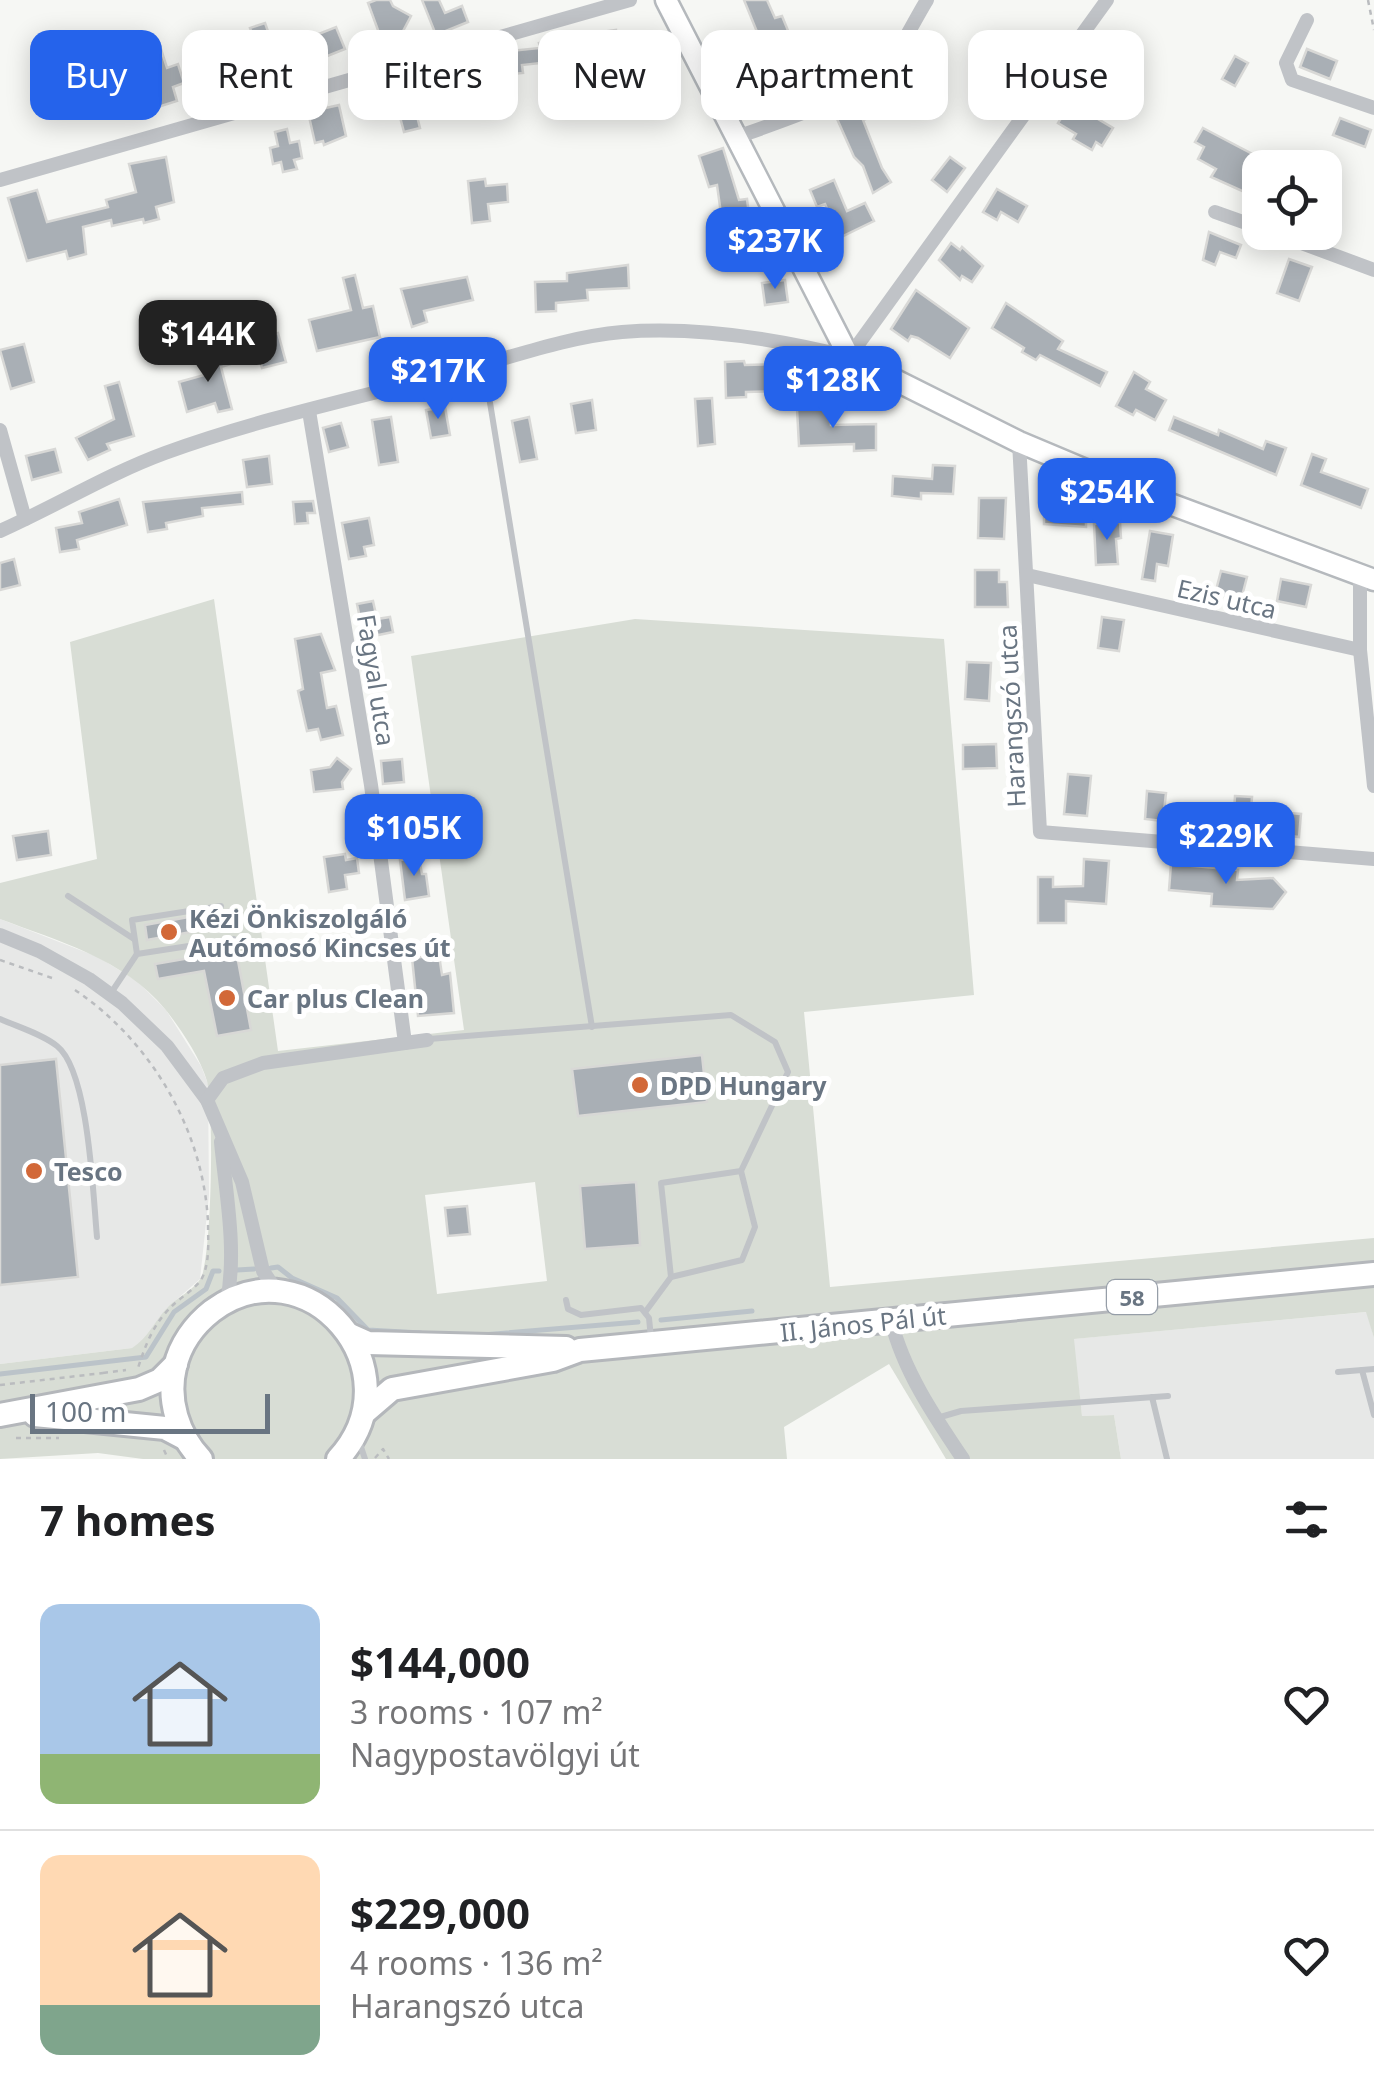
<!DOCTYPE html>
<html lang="en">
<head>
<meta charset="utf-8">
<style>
	body { margin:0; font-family:"Noto Sans",sans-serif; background:#f6f6f6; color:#202124; height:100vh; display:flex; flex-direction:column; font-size:38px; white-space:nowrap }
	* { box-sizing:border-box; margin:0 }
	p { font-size:32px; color:#757577 }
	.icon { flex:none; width:55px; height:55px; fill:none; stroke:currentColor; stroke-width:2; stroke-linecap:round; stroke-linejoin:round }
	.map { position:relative; height:1459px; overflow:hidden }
	.details { display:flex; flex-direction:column; background:#fff; flex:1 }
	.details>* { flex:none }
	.hud { position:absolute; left:30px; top:30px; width:1315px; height:90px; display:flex; gap:20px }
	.tools { position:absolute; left:1242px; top:150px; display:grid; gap:20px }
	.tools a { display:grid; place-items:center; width:100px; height:100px; border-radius:20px; background:#fff; box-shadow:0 5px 25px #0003; font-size:50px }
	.scale { position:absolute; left:30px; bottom:25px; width:240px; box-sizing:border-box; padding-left:10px; border:5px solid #697582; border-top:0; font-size:28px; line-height:35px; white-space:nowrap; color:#697582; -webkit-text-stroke:8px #fff; paint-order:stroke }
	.price { position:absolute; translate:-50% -85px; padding:0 22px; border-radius:20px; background:#2563eb; color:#fff; font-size:32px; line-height:65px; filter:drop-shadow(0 2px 5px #0008) }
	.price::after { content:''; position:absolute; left:50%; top:60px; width:30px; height:22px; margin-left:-15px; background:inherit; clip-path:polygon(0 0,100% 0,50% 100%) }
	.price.selected { background:#222; color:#fff }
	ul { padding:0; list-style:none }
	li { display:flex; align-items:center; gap:30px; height:250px; padding:0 40px }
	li+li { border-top:2px solid #e0e0e0 }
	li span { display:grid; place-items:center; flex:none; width:280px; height:200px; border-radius:20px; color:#555 }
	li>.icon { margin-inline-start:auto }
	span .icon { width:120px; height:120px; fill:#fffc; stroke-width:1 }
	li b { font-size:42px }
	h2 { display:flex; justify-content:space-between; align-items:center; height:120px; padding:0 40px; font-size:42px }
	.tag { padding:0 35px; border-radius:20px; background:#fff; box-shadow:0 5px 25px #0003; font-size:35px; line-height:90px }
	.tag.selected { background:#2563eb; color:#fff }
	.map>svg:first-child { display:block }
</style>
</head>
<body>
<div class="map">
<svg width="1374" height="1459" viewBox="0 0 1374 1459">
	<rect width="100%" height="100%" fill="#f6f7f4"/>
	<g fill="#e7e8e7">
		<path d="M0,919l98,38 39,24 29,29 35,56 7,18 1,111 -9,84 -33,29 -24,34 -11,6 -132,16z"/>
		<path d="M1367,1312l7,26v121h-253l-7,-44 -32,1 -9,-77z"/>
	</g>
	<path fill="#d8ddd5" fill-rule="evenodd" d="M214,599l64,452 186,-21 -53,-374 224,-37 309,20 30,356 -170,17 26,275 544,-49v100l-8,-26 -292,27 8,77 32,-1 7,44h-175l-57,-95 -105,63 3,32h-644l-45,-6 -98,6v-95l132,-16c16,-10 22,-26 35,-40 9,-10 27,-18 34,-30 11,-23 13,-170 6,-197 -7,-24 -27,-53 -42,-72 -41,-50 -107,-68 -165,-90v-36l97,-24 -27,-217zM535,1182l12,99 -110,13 -12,-99z"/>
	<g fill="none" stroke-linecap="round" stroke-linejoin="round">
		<g stroke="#bbc3c9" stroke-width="5">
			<path d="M271,1268l7,-1 14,11 45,20 31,32 53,3"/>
			<path d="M237,1270l17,-1"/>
			<path d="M661,1320l91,-9"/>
			<path d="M482,1335l156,-13"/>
			<path d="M0,1374l146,-17 28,-45 32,-23 7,-18h6"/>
		</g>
	</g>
	<g fill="#a9afb5" stroke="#d8d8d6" stroke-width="2.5">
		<path d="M376,0h14l3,6 18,10 -9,17 -20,8 -14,-38z"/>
		<path d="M422,0h17l6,13 17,-7 6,16 -32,13z"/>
		<path d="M744,0h23l8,18 7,-2 7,17 -27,11z"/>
		<path d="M265,23l12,34 -35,13 3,10 -33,12 -8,-21 54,-21 -8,-22z"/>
		<path d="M336,27l9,22 -30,12 -9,-22z"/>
		<path d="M616,30l3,26 -60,2v3l-37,4 1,8 -21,2 -2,-23 40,-4 -1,-5 48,-5v-4z"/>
		<path d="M160,46l7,22 11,-4 6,19 -11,4 4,14 -19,6 -6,-17 -29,9 4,14 -16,5 -17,-56 16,-5 7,22 28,-9 -6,-17z"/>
		<path d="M1307,49l30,12 -7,18 -30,-12z"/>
		<path d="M800,56l10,23 -27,11 -9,-23z"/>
		<path d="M1235,56l13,7 -13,23 -13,-7z"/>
		<path d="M1019,60l14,10 -19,24 -14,-10z"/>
		<path d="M410,86l4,13 5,-1 4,17 -6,1 3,12 -16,4 -11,-41z"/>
		<path d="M1085,87l18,11 -10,18 20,12 -11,18 -6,-4 -4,8 -19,-11 3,-5 -18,-11 17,-27 3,2z"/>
		<path d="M859,100l9,18 -5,2 19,48 9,14 -18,11 -10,-27 -9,-9 -20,-45z"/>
		<path d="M339,105l7,31 -22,9 -1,-4 -8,2 -7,-31z"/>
		<path d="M1340,118l31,12 -6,17 -32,-12z"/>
		<path d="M1203,128l57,30v41l-49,-22 5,-8 -18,-10 6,-12 -9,-5z"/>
		<path d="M287,129l3,14 9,-2 3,17 -8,2 3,9 -14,3 -2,-10 -8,2 -3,-16 8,-2 -3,-14z"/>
		<path d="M723,148l16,52 8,-1 5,39 5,-1 3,25 -27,4 -5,-39 -5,1 -6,-43 -8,2 -10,-31z"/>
		<path d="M166,157l8,45 -18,5 3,12 -15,4 -1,-4 -31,7 -1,-6 -28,7 3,27 -18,5 -2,-8 -39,10 -19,-63 29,-8 10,32 61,-15 -2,-7 30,-8 -7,-28z"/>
		<path d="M950,157l15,11 -18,24 -15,-12z"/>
		<path d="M485,179l1,7 21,-2 1,18 -20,2 2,17 -18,2 -4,-42z"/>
		<path d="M834,180l13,31 18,-8 9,18 -33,16 -16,-33 -8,3 -7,-17z"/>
		<path d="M997,189l30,17 -9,16 -17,-10 -4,8 -14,-8z"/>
		<path d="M1209,232l32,13 -5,13 -16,-6 -5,13 -12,-5z"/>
		<path d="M951,243l9,7 2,-3 21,19 -11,16 -10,-6 -2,4 -21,-20z"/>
		<path d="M1289,259l23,8 -13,34 -22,-8z"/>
		<path d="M628,265l1,23 -42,2 1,10 -32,3v8l-20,1 -1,-30 32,-1v-8z"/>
		<path d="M355,275l8,33 10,-2 7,31 -63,14 -8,-31 42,-10 -8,-32z"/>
		<path d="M467,277l6,23 -49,11 3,11 -15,5 -11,-38z"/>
		<path d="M785,280l3,22 -23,3 -3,-22z"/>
		<path d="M916,290l53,38 -19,30 -32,-20 -7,-2 -3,5 -17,-12z"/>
		<path d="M1006,303l57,38 -5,8 49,23 -7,14 -60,-31 -4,5 -14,-8 2,-4 -32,-20z"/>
		<path d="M278,333l8,29 -24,6 -8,-29z"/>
		<path d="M24,344l10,38 -23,7 -11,-39z"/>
		<path d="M228,350l3,14 -10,3 11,42 -14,3 -3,-9 -28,9 -8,-30 29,-8 -5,-18z"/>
		<path d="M744,361l1,4 33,-1v27l-32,1v5l-20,1 -1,-36z"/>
		<path d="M1134,372l16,10 -4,7 20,11 -11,20 -19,-10 -3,5 -17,-9z"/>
		<path d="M119,382l15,54 -27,8 3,6 -22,10 -12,-22 38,-19 -9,-33z"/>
		<path d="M712,398l3,46 -17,2 -3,-47z"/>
		<path d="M592,400l4,30 -20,3 -5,-29z"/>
		<path d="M445,407l5,28 -19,3 -5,-28z"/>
		<path d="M830,408l1,17 45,-1v26l-22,1v-7l-55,2 -2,-37z"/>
		<path d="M391,417l7,45 -19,3 -7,-45z"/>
		<path d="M529,417l8,42 -17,3 -8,-41z"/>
		<path d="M1174,417l44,18 1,-5 44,19 3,-8 20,7 -10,27 -107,-45z"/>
		<path d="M341,423l7,24 -19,5 -6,-24z"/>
		<path d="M55,449l6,23 -29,8 -6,-24z"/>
		<path d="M1312,454l14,5 -5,13 47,17 -7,19 -60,-23z"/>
		<path d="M269,456l3,28 -25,3 -4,-27z"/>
		<path d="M933,465l22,1 -2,28 -32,-1v6l-29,-3 1,-20 39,3z"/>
		<path d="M242,492l1,12 -41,4 1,8 -37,7 1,6 -19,3 -5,-30z"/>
		<path d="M979,498h27l-2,41 -26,-1z"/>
		<path d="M119,499l8,26 -50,15 2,9 -19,3 -4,-24 26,-5 -3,-11z"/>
		<path d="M313,501l2,12h-8l1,10 -13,1 -2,-22z"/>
		<path d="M1064,503v4h22v20l-42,-3v-20z"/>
		<path d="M369,518l5,27 -10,2 2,9 -17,3 -7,-36z"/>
		<path d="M1120,522l1,16 -5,1 2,25 -22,1 -2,-41z"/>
		<path d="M1150,531l23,4 -5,31 -11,-2 -2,17 -13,-2z"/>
		<path d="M14,559l6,26 -20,5v-27z"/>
		<path d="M975,570h24v12h8l1,25h-33z"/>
		<path d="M1221,571l26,6 -6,23 -26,-6z"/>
		<path d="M1281,579l30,6 -5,22 -29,-6z"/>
		<path d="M373,601l4,18 13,-2 3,15 -29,6 -7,-34z"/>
		<path d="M1102,617l22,3 -5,31 -21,-3z"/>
		<path d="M321,634l14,36 -14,3 6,35 9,-2 7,29 -22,5 -3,-11 -11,2 -9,-40 5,-2 -8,-50z"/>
		<path d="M967,662l24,1 -2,38 -24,-2z"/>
		<path d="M996,744l1,24 -34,1v-24z"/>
		<path d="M337,758l14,11 -9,13 1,7 -29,3 -3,-22 19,-3z"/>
		<path d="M402,759l2,23 -21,2 -2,-23z"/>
		<path d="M1068,774l23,2 -4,40 -23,-2z"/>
		<path d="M1147,791l19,2 -3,28 -18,-2z"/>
		<path d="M1235,796l17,1 -1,13 50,4 -2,23 -26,-3 1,-5 -41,-3z"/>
		<path d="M48,831l3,24 -34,5 -4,-24z"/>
		<path d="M345,854l1,6 11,-2 2,15 -14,2 2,14 -18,3 -5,-35z"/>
		<path d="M419,858l3,16h4l3,22 -24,4 -5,-40z"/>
		<path d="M1084,859l25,2 -3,43 -40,-3v22h-28v-46h15v10l30,-1z"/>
		<path d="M1171,864l67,6 -1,10 36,-2 13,14 -13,17 -62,-3 1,-12 -43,-4z"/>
		<path d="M232,909l3,15 -88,16 -2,-15z"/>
		<path d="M236,950l15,80 -34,6 -13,-65 -46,8 -3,-15z"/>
		<path d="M439,955l3,20 8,-2 4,40 -36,3 -6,-58z"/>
		<path d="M702,1055l5,47 -129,14 -6,-47z"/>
		<path d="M56,1059l22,218 -78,8v-220z"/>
		<path d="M636,1182l4,63 -55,4 -5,-63z"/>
		<path d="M467,1206l3,28 -22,2 -3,-28z"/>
	</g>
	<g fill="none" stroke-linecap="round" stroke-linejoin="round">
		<defs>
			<path id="secondary" d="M666,0l183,357 170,85 119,50 236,88"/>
			<g id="primary">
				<path d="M350,1335l18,8 198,5"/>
				<path d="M364,1413l28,-24 161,-29 27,-10 794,-76"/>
				<path d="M0,1415l139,-26 21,-9 16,-16"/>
				<path d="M35,1415l130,13 21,11"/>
				<path d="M201,1459c-23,-24 -34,-59 -26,-92 5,-22 19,-42 37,-56 95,-71 207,60 126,148"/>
			</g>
		</defs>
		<use href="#secondary" stroke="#b5b9bd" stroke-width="25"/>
		<use href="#primary" stroke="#b4b7bb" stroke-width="28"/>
		<g stroke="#babcbf" stroke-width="2.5" stroke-dasharray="5 5" stroke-linecap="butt">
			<path d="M1368,0l6,30"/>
			<path d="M0,960l55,19"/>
			<path d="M75,990c76,51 129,141 133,233 0,17 2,37 -5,53 -6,13 -23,21 -33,32 -17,17 -25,38 -32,60"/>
			<path d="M103,1373l23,-3"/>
			<path d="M0,1385l103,-12"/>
			<path d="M16,1438h43"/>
			<path d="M164,1450l4,9"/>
			<path d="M375,1458l8,-9 6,10"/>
		</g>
		<g stroke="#c0c3c7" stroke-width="6">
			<path d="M484,366l108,661"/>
			<path d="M68,896l66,43"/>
			<path d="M137,954l-5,-34 89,-14"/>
			<path d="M111,993l26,-39 97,-15"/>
			<path d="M0,1019c18,8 42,15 57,27 32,25 36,150 40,191"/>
			<path d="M429,1039l302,-24 44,27 13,30 -47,99 -80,12 10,94 -25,34"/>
			<path d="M671,1277l71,-17 13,-33 -14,-56"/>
			<path d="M566,1300l2,9 13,6 60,-7 8,10 2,20"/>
			<path d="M1362,1370l12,45"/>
			<path d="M1338,1372l36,-3"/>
			<path d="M1152,1397l15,62"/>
			<path d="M937,1418l24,-7 207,-15"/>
			<path d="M359,1441l6,18"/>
		</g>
		<g stroke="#c0c3c7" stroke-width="14">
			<path d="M1307,20l-21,43 6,17 82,28"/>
			<path d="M737,137c34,-12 120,-41 143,-64 20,-20 32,-49 47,-73"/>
			<path d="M0,180c210,-62 420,-119 630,-180"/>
			<path d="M1215,212l45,16"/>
			<path d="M1272,232l102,38"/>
			<path d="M0,430l25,89"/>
			<path d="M1019,442l21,390 334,27"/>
			<path d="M0,531c56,-25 108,-57 165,-78 93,-34 192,-55 287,-80 55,-14 113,-36 170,-41 75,-6 155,7 227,25l258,-357"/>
			<path d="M1027,575l333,75"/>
			<path d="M1360,575v75l14,136"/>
			<path d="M0,935l39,16 50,28 33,24 45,43 40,54 35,82 21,89 10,15 9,5"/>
			<path d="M405,1043l22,-3"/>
			<path d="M207,1100l16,-22 40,-15 142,-20 -34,-258 -62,-374"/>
			<path d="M221,1142c5,53 16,107 6,160"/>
			<path d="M891,1320c12,50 43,96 72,139"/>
		</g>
		<use href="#secondary" stroke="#fff" stroke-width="20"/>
		<use href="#primary" stroke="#fff" stroke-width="22"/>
	</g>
	<g fill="#d26838" stroke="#fff" stroke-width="4">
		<circle cx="169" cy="932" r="10"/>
		<circle cx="227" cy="998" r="10"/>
		<circle cx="640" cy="1085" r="10"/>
		<circle cx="34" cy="1171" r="10"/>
	</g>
	<g text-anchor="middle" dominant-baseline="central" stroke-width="10" stroke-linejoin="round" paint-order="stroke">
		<rect fill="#fff" stroke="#969ea8" stroke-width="2.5" x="1107" y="1280" width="50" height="34" rx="8"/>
		<g font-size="22" font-weight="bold" fill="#697582">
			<text x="1132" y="1297">58</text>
		</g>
		<g font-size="25" fill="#697582" stroke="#fff">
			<text transform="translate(1227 598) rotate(13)">Ezis utca</text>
			<text transform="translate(377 680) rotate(81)">Fagyal utca</text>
			<text transform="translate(1011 716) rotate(-93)">Harangszó utca</text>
			<text transform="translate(863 1323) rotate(-6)">II. János Pál út</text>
		</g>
		<g font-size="25" font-weight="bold" fill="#697582" stroke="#fff" text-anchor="start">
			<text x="189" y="918">Kézi Önkiszolgáló<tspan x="189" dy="29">Autómosó Kincses út</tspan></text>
			<text x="247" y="998">Car plus Clean</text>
			<text x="660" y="1085">DPD Hungary</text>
			<text x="54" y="1171">Tesco</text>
		</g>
	</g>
</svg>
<div class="tools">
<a><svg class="icon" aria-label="locate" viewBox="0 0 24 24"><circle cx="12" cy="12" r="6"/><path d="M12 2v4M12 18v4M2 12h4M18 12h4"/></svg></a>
</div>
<div class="scale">100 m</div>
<b class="price" style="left:775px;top:292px">$237K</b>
<b class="price selected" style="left:208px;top:385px">$144K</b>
<b class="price" style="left:438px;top:422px">$217K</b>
<b class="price" style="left:833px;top:431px">$128K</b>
<b class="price" style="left:1107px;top:543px">$254K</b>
<b class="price" style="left:414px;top:879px">$105K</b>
<b class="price" style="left:1226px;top:887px">$229K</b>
<div class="hud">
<a class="tag selected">Buy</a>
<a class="tag">Rent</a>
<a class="tag">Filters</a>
<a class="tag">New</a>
<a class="tag">Apartment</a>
<a class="tag">House</a>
</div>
</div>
<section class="details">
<h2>7 homes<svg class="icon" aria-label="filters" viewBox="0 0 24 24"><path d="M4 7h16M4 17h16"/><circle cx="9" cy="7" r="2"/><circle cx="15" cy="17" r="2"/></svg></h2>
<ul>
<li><span style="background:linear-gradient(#a9c7e8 75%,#8fb573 0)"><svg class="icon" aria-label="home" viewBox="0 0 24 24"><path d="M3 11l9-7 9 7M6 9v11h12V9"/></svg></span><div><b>$144,000</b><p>3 rooms · 107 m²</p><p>Nagypostavölgyi út</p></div><svg class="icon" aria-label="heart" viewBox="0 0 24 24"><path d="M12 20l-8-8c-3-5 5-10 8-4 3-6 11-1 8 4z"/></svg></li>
<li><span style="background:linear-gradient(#ffd9b3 75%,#7fa58c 0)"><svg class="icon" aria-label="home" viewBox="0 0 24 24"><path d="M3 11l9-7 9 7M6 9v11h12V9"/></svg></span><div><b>$229,000</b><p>4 rooms · 136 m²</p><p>Harangszó utca</p></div><svg class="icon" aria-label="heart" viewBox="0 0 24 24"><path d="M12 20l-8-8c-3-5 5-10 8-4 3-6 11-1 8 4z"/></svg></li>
</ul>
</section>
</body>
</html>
